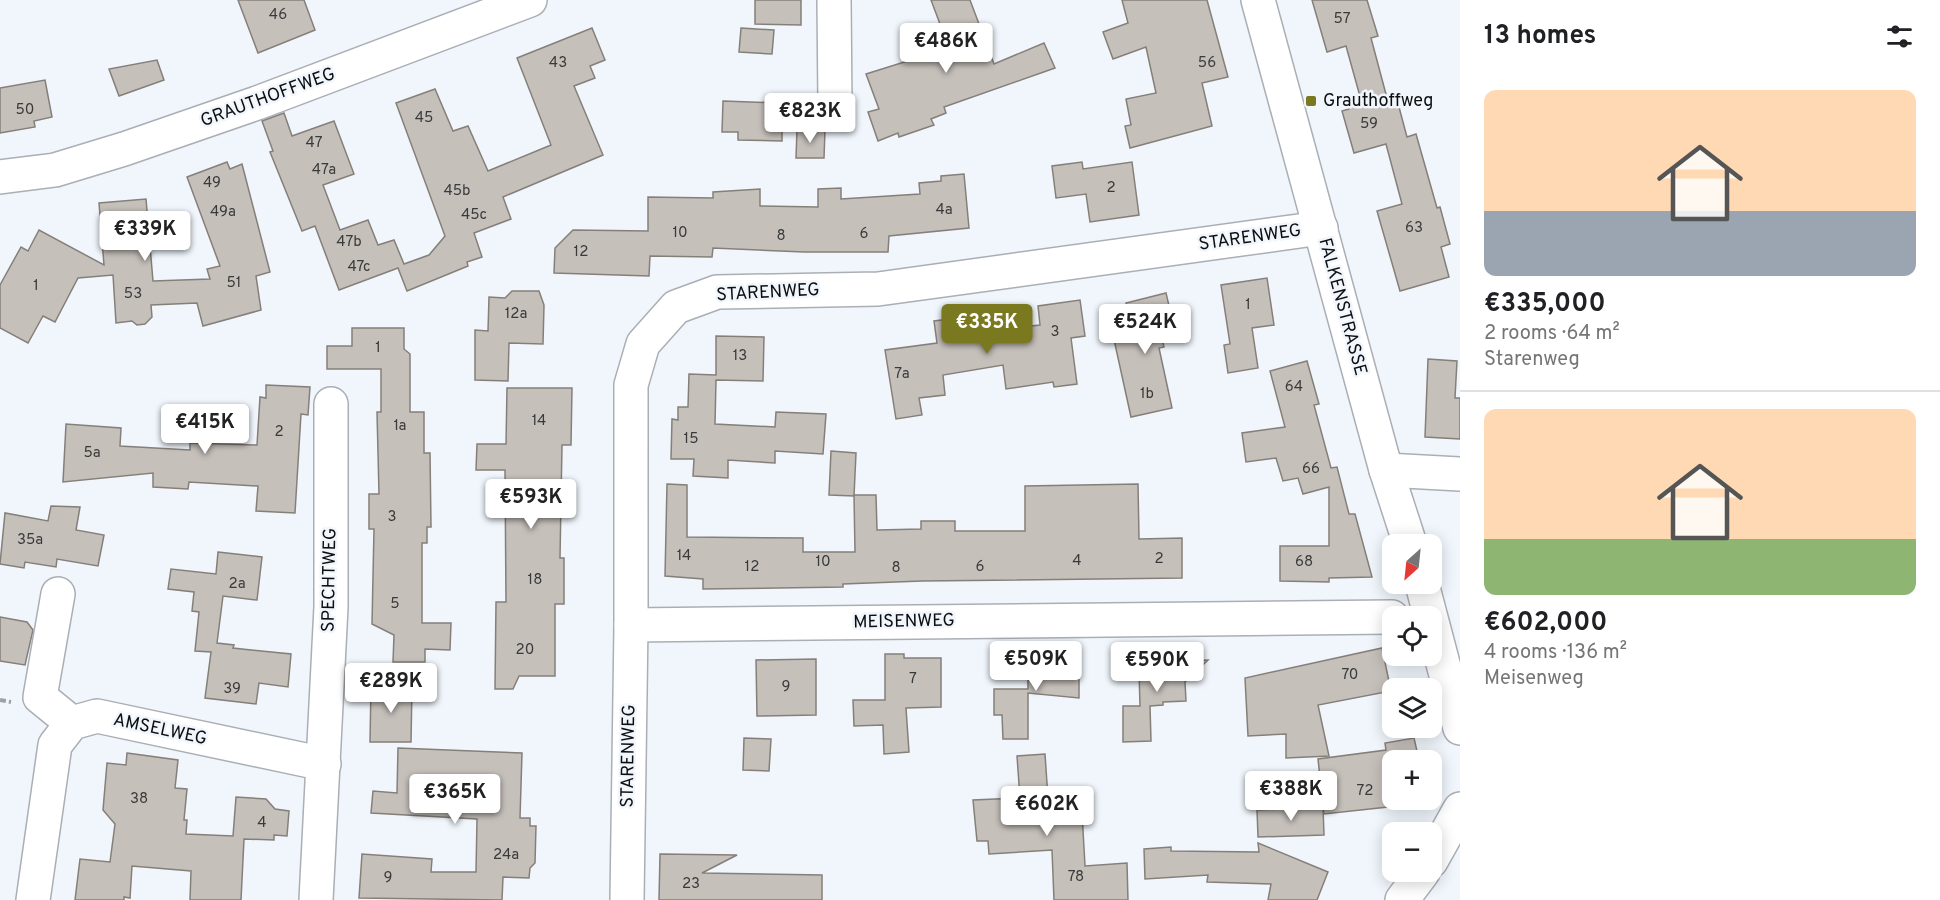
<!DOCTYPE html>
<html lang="en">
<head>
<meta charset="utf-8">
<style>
	body { margin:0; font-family:Overpass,sans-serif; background:#f2f2f2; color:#202124; height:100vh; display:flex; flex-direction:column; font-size:22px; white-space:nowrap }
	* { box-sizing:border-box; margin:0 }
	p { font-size:20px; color:#757577 }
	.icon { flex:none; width:33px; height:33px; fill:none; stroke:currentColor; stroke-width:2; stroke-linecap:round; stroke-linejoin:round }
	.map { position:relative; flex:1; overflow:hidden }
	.panel { display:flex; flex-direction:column; background:#fff; width:480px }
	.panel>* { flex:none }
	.needle { width:39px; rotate:207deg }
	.controls { position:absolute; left:1382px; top:534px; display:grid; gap:12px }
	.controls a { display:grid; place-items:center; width:60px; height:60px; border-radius:12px; background:#fff; box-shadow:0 3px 15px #0003; font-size:30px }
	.price { position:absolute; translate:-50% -51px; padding:0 14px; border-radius:6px; background:#fff; color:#222; font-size:20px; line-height:39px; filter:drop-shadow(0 2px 3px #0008) }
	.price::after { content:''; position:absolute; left:50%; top:36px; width:18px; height:14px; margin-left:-9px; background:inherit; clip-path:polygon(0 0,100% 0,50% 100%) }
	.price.active { background:#7b791f; color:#fff }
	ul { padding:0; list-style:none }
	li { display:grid; align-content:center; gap:12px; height:318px; padding:0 24px }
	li+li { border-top:2px solid #e0e0e0 }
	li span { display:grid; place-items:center; height:186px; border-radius:12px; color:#555 }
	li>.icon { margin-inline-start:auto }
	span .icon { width:108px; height:108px; fill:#fffc; stroke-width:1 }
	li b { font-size:26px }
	h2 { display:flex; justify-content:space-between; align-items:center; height:72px; padding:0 24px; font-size:26px }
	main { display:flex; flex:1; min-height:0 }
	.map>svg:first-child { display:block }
</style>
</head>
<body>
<main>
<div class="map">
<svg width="1460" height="900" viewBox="0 0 1460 900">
	<rect width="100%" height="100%" fill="#f0f6fc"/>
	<g fill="#c6c0bb" stroke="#857f7a" stroke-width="1.5">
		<path d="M238,0h66l11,30 -57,23z"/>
		<path d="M755,0h46v25l-46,-1z"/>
		<path d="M931,0h39l24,64 50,-21 11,25 -111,39 2,6 -15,6 3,6 -35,12 -1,-4 -20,8 -10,-29 11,-3 -13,-35 83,-26z"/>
		<path d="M1122,0h85l21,77 -26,6 10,43 -82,22 -5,-22 6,-1 -5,-26 30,-6 -10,-46 -33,12 -10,-27 25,-9z"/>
		<path d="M1312,0h55l11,36 -7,2 16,60 9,-2 11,41 9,-3 21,74 3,-1 10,37 -9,3 8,30 -49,14 -23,-80 25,-7 -16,-60 -32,9 -12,-42 7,-2 -2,-5 14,-4 -15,-54 -19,6z"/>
		<path d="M592,28l13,32 -15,6 5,12 -21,8 29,69 -100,42 8,22 -37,14 8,24 -15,5 1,4 -61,25 -9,-23 -59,22 -24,-64 -13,5 -32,-79 3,-1 -11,-30 22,-8 8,23 42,-15 20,53 -31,11 17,45 28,-10 10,25 16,-5 10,24 25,-9 16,-19 -49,-133 39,-14 18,42 15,-5 20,45 63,-26 -34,-87z"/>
		<path d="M741,28l33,2 -2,24 -33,-2z"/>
		<path d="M157,60l7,20 -45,16 -10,-27z"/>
		<path d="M45,80l7,37 -18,4 1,6 -35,6v-45z"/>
		<path d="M723,101l59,2v38l-44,-1v-8h-16z"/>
		<path d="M797,130h28l-1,28h-28z"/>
		<path d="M227,162l3,7 12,-5 28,108 -14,4 5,34 -58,16 -6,-23 -46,2 1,12 -7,7 -8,1 -5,-4 -16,2 -3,-48 -35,3 -23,44 -12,-6 -15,27 -28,-15v-43l21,-38 7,4 11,-21 65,35 -5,-62 47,-4 7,82 57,-2 -3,-10 13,-3 -33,-89z"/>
		<path d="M1082,162l1,7 49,-7 7,53 -49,7 -4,-28 -30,4 -4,-32z"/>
		<path d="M964,174l5,54 -80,8 -1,16h-84l-91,-4 -1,9 -62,-1 -1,20 -95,-3 1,-25 18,-18 75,1v-34l65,1v-6l47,-3v17l58,1v-18l23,-1v11l79,-5 -1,-11 22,-2v-5z"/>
		<path d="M1267,278l7,47 -22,3 6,40 -30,5 -4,-28 6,-1 -9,-59z"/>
		<path d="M512,291h27l5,14 -1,39 -34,-1 -1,38 -33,-1v-50l13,1 1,-34 16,1z"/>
		<path d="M1166,293l9,38 -14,3 3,13 -5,1 13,60 -41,9 -18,-82 19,-4 -6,-28z"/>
		<path d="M1080,300l5,36 -14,2 6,46 -23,3 -1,-5 -47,7 -3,-24 -60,10 2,20 -26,3 3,17 -26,4 -11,-69 52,-7 -3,-22 56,-7 2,16 48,-5 -2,-19z"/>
		<path d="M352,328h52v21l6,5v58h14v41h6l1,74h-4v16h-5v80h29l-1,27 -25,-1v13h-32l1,-27 -22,-11 2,-95h-5v-35h10l-2,-82h4v-43h-54v-23h25z"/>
		<path d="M716,336l48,1 -1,44 -47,-1 -1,44 60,3 1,-15 50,2 -3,40 -48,-3v12l-47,-3v18l-35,-2 1,-17h-23l1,-40 6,1v-13h10l1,-33 27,1z"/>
		<path d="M1428,359l29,2 -2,37h5v41l-35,-2z"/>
		<path d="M1307,361l12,43 -5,1 17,63 6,-1 12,47h6l17,63 -43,1v4l-49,-1v-35h49v-59l-26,7 -5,-16 -15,3 -7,-23 -30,4 -4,-29 43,-6 -15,-56z"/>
		<path d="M266,385l44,2 -2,28 -7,-1 -6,99 -39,-2 2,-25 -69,-4 -1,7 -35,-2v-14l-90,9 3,-58 55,4 -1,18 70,4v-7l67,2 3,-48 6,1z"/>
		<path d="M507,388h65l-1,57h-9l-2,113h4v46h-9v72h-36l-6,13h-18l1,-87h10l-1,-132h-29l1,-26h29z"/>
		<path d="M831,451l25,2 -2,43 -25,-1z"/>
		<path d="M667,484l20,1v52l116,1v14h52l-1,-57h22l1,35 44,-1v-8h34v10h70v-45l113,-2 1,55 43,-1v40l-260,3 -79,3v3l-140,2v-10l-38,-3z"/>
		<path d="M51,506l29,1 -4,23 28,5 -6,31 -41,-7 -1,8 -31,-5 -1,6 -24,-4 5,-51 43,8z"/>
		<path d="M218,552l44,5 -5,43 -34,-4 -6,47 17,2 -1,3 58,6 -3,33 -29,-4 -3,21 -51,-6 6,-46 -16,-1 4,-39 -7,-1 2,-19 -26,-3 3,-20 45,5z"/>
		<path d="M0,617l27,5 6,8 -8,35 -25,-4z"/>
		<path d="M1382,648l9,43 -73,14 11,51 -43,2v-24l-38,2 -3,-58z"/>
		<path d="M885,654h19v4h37v49l-35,1 3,44 -25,2 -1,-29 -29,1 -1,-26h32z"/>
		<path d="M1173,656v5l35,-1 -23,22 1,19 -23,1v3l-13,1 1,35 -28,1v-36h17l-1,-35 14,-14z"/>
		<path d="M1028,657h51v41l-51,-5v46h-25l-1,-24h-8v-26h34z"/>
		<path d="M816,659v56l-59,1 -1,-56z"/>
		<path d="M371,686l41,1 -1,55h-41z"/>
		<path d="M744,738l27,1 -2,32 -26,-1z"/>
		<path d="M1414,738l5,22h-27v40h5v6l-73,8 -6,-55 68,-9 -1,-7z"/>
		<path d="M398,748l124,5 -2,65h10v8h6l-1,37 -5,5 -1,10 -26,-1 -1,23 -143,-2 3,-44 70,5 -1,13h45l1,-53 -106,-6 2,-22 24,2z"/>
		<path d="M127,753l51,7 -3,28 12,1 -3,31h3l-1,14 47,2 3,-39 30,2 9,10 14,2 -2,25 -13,-1v5l-30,-1 -3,61h-51l1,-29 -59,-5 -2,32 -6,-1v3h-49l5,-41 30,3 5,-38 -12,-14 4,-47 19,2z"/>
		<path d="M1045,754l4,59 33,-1 3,54 42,-3 1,37h-74l-2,-50 -63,4 -1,-13h-11l-4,-41 47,-2 -3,-42z"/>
		<path d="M1323,807l1,28 -66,2 -1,-27z"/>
		<path d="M1258,843l70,29 -11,28h-49l3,-16 -64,-2 1,-7 -63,4 -1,-30 27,-2v4l88,1z"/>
		<path d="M660,854l77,1 -35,18 120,2v25h-163z"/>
	</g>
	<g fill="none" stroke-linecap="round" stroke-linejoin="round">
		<defs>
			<g id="minor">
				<path d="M834,0l1,105"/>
				<path d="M1258,0l128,470 24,74"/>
				<path d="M0,177l55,-7 69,-21 133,-46 273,-103"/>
				<path d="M1386,470l74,4"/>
				<path d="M1422,584l38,144"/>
				<path d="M58,594l-18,103 32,26"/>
				<path d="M631,625l761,-8"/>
				<path d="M1431,861l29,-52"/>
				<path d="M33,900l22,-155 17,-22 25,-7 227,48"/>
				<path d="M316,900l15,-293v-203"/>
				<path d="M627,900l4,-275v-240l12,-41 33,-37 41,-15 161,-3 443,-61"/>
				<path d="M1402,900l21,-28"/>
			</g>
		</defs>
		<use href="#minor" stroke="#aaafb5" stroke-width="36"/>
		<path stroke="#9ca1a5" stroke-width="4" stroke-dasharray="6 3" stroke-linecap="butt" d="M0,700l11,2"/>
		<use href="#minor" stroke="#fff" stroke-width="33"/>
	</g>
	<rect fill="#7b791f" stroke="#f0f6fc" stroke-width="2" x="1305" y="95" width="12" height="12" rx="3"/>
	<g text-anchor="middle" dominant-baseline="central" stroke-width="5" stroke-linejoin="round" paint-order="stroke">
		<g font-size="15" fill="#3a3a3b">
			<text x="278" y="15">46</text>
			<text x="1342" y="19">57</text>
			<text x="558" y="63">43</text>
			<text x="1207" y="63">56</text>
			<text x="25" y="110">50</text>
			<text x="424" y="118">45</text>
			<text x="1369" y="124">59</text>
			<text x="314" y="143">47</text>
			<text x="324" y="170">47a</text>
			<text x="212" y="183">49</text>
			<text x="1111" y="188">2</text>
			<text x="457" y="191">45b</text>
			<text x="944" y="210">4a</text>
			<text x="223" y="212">49a</text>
			<text x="474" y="215">45c</text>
			<text x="1414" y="228">63</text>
			<text x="680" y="233">10</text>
			<text x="864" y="234">6</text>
			<text x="781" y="236">8</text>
			<text x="349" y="242">47b</text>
			<text x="581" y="252">12</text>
			<text x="359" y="267">47c</text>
			<text x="234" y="283">51</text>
			<text x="36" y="286">1</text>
			<text x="133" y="294">53</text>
			<text x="1248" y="305">1</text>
			<text x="516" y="314">12a</text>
			<text x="1055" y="332">3</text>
			<text x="378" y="348">1</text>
			<text x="740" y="356">13</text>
			<text x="902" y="374">7a</text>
			<text x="1294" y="387">64</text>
			<text x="1147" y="394">1b</text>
			<text x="539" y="421">14</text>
			<text x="400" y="426">1a</text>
			<text x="279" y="432">2</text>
			<text x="691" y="439">15</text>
			<text x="92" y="453">5a</text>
			<text x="1311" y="469">66</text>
			<text x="392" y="517">3</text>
			<text x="30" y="540">35a</text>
			<text x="684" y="556">14</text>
			<text x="1159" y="559">2</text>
			<text x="1077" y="561">4</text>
			<text x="823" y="562">10</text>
			<text x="1304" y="562">68</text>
			<text x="752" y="567">12</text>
			<text x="980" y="567">6</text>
			<text x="896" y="568">8</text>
			<text x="535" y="580">18</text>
			<text x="237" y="584">2a</text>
			<text x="395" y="604">5</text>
			<text x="525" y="650">20</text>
			<text x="1350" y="675">70</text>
			<text x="913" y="679">7</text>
			<text x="786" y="687">9</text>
			<text x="232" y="689">39</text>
			<text x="1365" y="791">72</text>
			<text x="139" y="799">38</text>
			<text x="262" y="823">4</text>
			<text x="506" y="855">24a</text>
			<text x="1076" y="877">78</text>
			<text x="388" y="878">9</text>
			<text x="691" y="884">23</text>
		</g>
		<g font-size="18" fill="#0c0e10" stroke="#f0f6fc">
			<text transform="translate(268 98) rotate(-20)">GRAUTHOFFWEG</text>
			<text transform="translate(1250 238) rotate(-8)">STARENWEG</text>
			<text transform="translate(768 293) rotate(-3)">STARENWEG</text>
			<text transform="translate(1342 307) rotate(75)">FALKENSTRASSE</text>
			<text transform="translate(330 580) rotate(-89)">SPECHTWEG</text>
			<text transform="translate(904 622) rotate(-1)">MEISENWEG</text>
			<text transform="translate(160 730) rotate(12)">AMSELWEG</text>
			<text transform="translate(629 756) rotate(-89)">STARENWEG</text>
		</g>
		<g font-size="18" fill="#0c0e10" stroke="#f0f6fc" text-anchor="start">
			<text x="1323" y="101">Grauthoffweg</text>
		</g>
	</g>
</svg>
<div class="controls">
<a><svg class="needle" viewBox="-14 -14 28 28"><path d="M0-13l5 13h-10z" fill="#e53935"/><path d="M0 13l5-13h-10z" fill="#757577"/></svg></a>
<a><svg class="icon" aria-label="locate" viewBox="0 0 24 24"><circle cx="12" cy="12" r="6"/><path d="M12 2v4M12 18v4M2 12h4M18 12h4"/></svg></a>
<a><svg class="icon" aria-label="layers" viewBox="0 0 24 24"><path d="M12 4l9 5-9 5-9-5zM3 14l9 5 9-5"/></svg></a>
<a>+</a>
<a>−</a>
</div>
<b class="price" style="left:946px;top:74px">€486K</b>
<b class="price" style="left:810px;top:144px">€823K</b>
<b class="price" style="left:145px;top:262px">€339K</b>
<b class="price active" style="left:987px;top:355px">€335K</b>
<b class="price" style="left:1145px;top:355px">€524K</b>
<b class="price" style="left:205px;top:455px">€415K</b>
<b class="price" style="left:531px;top:530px">€593K</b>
<b class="price" style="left:1036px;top:692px">€509K</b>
<b class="price" style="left:1157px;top:693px">€590K</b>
<b class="price" style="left:391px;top:714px">€289K</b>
<b class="price" style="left:1291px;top:822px">€388K</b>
<b class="price" style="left:455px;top:825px">€365K</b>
<b class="price" style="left:1047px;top:837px">€602K</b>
</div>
<section class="panel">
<h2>13 homes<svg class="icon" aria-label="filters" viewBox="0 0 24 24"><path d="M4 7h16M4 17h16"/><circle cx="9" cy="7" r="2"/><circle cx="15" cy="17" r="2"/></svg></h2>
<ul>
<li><span style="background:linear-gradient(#ffd9b3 65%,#9aa5b1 0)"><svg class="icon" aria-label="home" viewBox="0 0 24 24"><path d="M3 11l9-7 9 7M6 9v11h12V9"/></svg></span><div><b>€335,000</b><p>2 rooms · 64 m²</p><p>Starenweg</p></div></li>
<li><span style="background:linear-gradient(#ffd9b3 70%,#8fb573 0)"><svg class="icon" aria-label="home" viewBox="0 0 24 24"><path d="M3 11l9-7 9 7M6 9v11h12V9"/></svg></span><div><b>€602,000</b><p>4 rooms · 136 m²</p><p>Meisenweg</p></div></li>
</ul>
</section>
</main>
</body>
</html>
